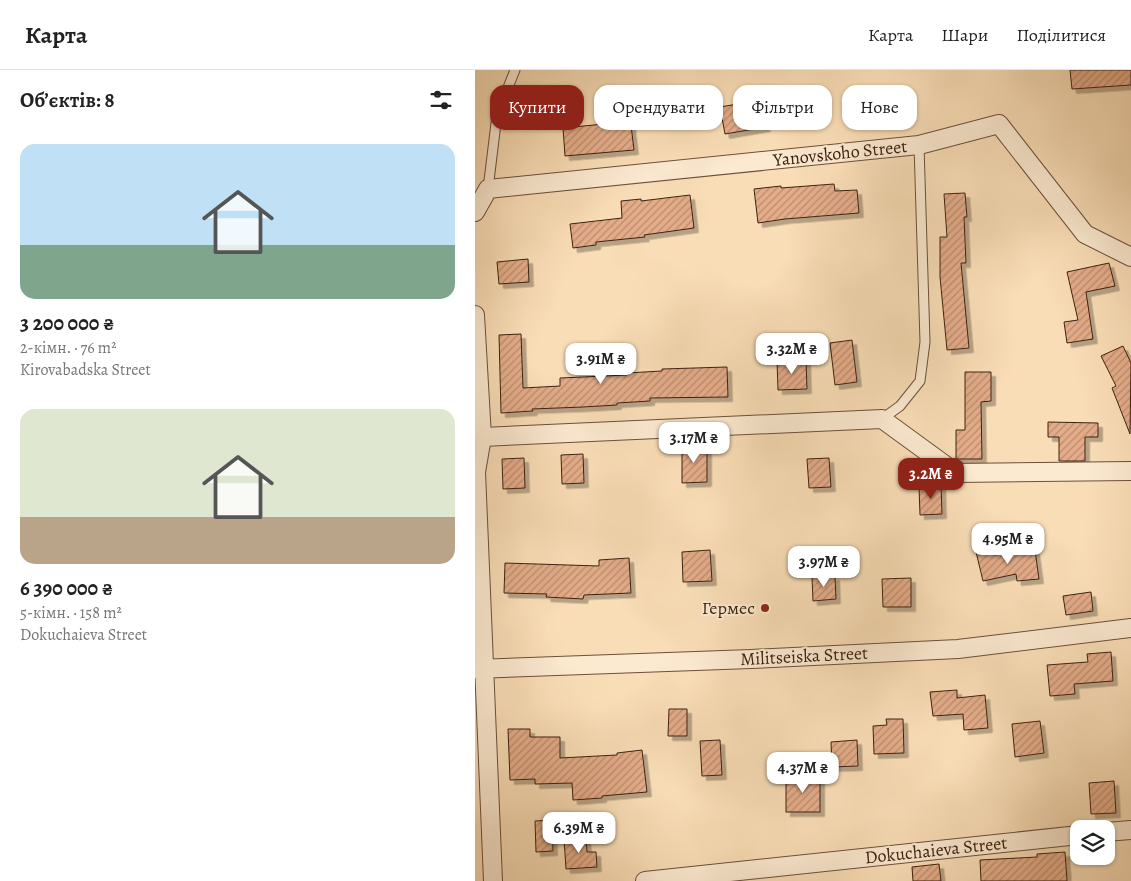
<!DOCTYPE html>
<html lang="uk">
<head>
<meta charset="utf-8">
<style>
	body { margin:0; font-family:Alegreya,serif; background:#f2f2f2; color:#222; height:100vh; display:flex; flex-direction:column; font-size:19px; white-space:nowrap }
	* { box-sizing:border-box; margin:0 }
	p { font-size:16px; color:#767676 }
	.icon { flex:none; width:28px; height:28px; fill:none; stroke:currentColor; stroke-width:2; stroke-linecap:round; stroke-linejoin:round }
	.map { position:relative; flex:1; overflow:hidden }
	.drawer { display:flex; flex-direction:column; background:#fff; width:475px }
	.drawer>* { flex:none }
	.banner { position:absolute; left:15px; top:15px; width:475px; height:45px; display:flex; gap:10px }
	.fabs { position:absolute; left:595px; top:750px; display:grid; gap:10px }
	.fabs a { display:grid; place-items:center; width:45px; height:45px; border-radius:10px; background:#fff; box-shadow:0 1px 4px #0004; font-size:25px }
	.price { position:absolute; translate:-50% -42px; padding:0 11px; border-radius:10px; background:#fff; color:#222; font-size:16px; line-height:32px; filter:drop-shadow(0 1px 2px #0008) }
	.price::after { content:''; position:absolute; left:50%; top:30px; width:15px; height:11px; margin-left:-8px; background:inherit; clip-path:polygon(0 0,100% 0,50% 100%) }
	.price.current { background:#8f2418; color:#fff }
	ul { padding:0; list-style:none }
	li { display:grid; align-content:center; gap:10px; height:265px; padding:0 20px }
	li span { display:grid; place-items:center; height:155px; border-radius:15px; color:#555 }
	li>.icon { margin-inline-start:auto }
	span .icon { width:90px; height:90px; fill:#fffc; stroke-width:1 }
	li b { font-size:21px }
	h2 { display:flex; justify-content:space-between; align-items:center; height:60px; padding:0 20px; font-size:21px }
	.chip { padding:0 18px; border-radius:15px; background:#fff; box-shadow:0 1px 4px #0004; font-size:18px; line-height:45px }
	.chip.current { background:#8f2418; color:#fff }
	header { display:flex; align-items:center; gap:30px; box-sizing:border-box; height:70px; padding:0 25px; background:#fff; border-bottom:1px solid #e0e0e0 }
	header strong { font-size:24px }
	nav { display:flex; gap:28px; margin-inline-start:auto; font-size:18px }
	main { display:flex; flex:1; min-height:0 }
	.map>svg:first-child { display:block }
</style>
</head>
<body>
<header>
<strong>Карта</strong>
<nav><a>Карта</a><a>Шари</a><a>Поділитися</a></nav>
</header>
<main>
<section class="drawer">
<h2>Об’єктів: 8<svg class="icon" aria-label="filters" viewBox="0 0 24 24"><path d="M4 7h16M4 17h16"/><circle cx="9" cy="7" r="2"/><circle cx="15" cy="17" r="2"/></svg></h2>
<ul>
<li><span style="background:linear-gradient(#bfe0f5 65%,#7fa58c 0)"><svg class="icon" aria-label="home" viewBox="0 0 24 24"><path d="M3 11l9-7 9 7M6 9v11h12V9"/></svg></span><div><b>3 200 000 ₴</b><p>2-кімн. · 76 m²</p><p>Kirovabadska Street</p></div></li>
<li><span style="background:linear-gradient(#dfe7d0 70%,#b9a48a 0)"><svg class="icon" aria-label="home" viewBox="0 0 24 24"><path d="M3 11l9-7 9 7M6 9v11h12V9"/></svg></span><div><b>6 390 000 ₴</b><p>5-кімн. · 158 m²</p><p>Dokuchaieva Street</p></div></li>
</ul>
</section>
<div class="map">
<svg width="656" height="811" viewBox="0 0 656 811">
	<defs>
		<pattern id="building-hatch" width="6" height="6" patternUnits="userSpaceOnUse" patternTransform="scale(1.25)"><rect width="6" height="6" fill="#e4ac89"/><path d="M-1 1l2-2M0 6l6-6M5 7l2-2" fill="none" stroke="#ba8c6f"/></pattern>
		<filter id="shadow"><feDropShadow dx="4.5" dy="4.5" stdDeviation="0" flood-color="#0004"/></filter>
	</defs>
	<rect width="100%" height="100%" fill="#f9ddb6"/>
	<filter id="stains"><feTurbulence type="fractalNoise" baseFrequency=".004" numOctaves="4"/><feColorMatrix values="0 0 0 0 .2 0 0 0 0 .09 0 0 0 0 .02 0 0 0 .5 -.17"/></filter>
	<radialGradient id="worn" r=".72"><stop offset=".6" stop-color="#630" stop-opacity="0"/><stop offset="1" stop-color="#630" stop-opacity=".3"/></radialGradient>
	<g fill="url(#building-hatch)" stroke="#3d2110" filter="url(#shadow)">
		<path d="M595,0h61v15l-59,4z"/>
		<path d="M286,30l5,27 -41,7 -5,-27z"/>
		<path d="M155,47l4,33 -69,6 -2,-28 41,-4v-4z"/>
		<path d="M359,114l1,7 22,-1 2,23 -74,6 -27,4 -4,-34 27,-3v2z"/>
		<path d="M490,123l2,24h-3l2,46h-5l8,85 -22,2 -7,-73v-40h7l-3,-43z"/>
		<path d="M215,125l4,33 -50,7 1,2 -49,5v3l-23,3 -3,-24 52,-6 -1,-17 20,-2v2z"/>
		<path d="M53,189l1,23 -30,2 -2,-22z"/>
		<path d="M634,193l6,23 -29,6 7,47 -26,4 -3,-21 14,-2 -11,-48z"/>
		<path d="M46,264l2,54 37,-2v-8l67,-3v-2l35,-2v-2l65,-2 1,30 -78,1v3l-33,2v2l-34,2 -51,2 1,2 -32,2 -2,-78z"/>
		<path d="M377,270l5,42 -22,3 -5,-42z"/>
		<path d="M648,276l8,17 -1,71 -18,-46 4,-2 -15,-30z"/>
		<path d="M331,290l1,29 -29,1 -1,-29z"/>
		<path d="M490,302h26v29l-10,1 1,57h-26v-29h9z"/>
		<path d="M573,352l50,1v14h-13v24h-26v-24h-11z"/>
		<path d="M207,375h25v37l-25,1z"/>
		<path d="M108,384l1,29 -22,1 -1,-29z"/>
		<path d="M49,388l1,30 -22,1 -1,-30z"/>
		<path d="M354,388l2,29 -22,1 -2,-29z"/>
		<path d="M466,415l1,29 -22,1 -1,-29z"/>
		<path d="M519,478l1,7 40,-5 4,29 -22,2 -1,-7 -33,7 -7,-29z"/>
		<path d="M235,480l2,31 -29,1 -1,-30z"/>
		<path d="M154,488l2,35 -47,2 -1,4 -37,-2 1,-3 -43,-1 1,-30 94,3v-6z"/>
		<path d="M360,506l1,23 -23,2 -1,-24z"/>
		<path d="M436,508v29h-28l-1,-28z"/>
		<path d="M616,522l2,19 -27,4 -3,-19z"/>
		<path d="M636,582l2,29 -39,3 1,10 -25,2 -3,-31 41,-3 -1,-8z"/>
		<path d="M482,620v8l28,-3 3,33 -24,2 -1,-16 -30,2 -3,-24z"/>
		<path d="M194,639h18v27h-19z"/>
		<path d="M411,649h17l1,34 -30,1 -1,-28 14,-1z"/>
		<path d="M565,651l4,32 -29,4 -3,-33z"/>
		<path d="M33,659h22v8h30v21l57,-3v-2l25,-3 5,42 -45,4v2l-29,2 -1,-17 -37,1v-5l-25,1z"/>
		<path d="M245,670l2,35 -20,1 -2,-35z"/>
		<path d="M382,670l1,26 -26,1 -1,-25z"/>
		<rect x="311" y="707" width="34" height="35"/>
		<path d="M639,711l2,32 -25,1 -2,-31z"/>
		<path d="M77,750l1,31 -17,1 -1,-31z"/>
		<path d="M111,768l1,14h9l1,15 -31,2 -2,-30z"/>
		<path d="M590,782l2,29h-86l-1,-21 57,-3v-3z"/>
		<path d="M464,794l2,17h-28l-1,-14z"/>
	</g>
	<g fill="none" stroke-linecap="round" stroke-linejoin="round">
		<defs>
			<g id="lane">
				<path d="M13,119l9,-74 18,-45"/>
				<path d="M407,349l18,-13 20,-25 5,-39 -6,-197"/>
			</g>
			<g id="street">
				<path d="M0,142l13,-23 431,-44 80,-21 86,110 46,23"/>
				<path d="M0,245l7,122 -6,35 17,409"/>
				<path d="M0,370l7,-3 400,-18 74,54 175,-2"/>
				<path d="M0,599l276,-10 207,-10 173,-21"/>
				<path d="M631,762l25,-2"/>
				<path d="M170,811l434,-46"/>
			</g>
		</defs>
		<use href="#lane" stroke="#6c503a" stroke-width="11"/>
		<use href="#street" stroke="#6c503a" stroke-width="20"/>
		<use href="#lane" stroke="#fbe9d0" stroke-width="9"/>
		<use href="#street" stroke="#fbe9d0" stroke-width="18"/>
	</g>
	<circle fill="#8f2418" stroke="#fbe9d0" stroke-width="2" cx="290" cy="538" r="5"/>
	<g text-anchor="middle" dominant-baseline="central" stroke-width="4" stroke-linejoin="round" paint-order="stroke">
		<g font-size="18" fill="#3d2110" stroke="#fbe9d0">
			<text transform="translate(365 83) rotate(-6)">Yanovskoho Street</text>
			<text transform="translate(329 586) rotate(-3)">Militseiska Street</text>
			<text transform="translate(461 780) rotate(-6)">Dokuchaieva Street</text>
		</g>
		<g font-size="18" fill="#3d2110" stroke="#fbe9d0" text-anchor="end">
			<text x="280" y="538">Гермес</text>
		</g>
	</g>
	<rect width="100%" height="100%" filter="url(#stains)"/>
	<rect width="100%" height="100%" fill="url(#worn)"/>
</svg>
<div class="fabs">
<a><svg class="icon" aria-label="layers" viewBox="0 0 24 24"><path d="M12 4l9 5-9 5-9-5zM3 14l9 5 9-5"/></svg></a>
</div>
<b class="price" style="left:317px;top:305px">3.32M ₴</b>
<b class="price" style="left:126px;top:315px">3.91M ₴</b>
<b class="price" style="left:219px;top:394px">3.17M ₴</b>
<b class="price current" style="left:456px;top:430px">3.2M ₴</b>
<b class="price" style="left:533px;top:495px">4.95M ₴</b>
<b class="price" style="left:349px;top:518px">3.97M ₴</b>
<b class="price" style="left:328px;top:724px">4.37M ₴</b>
<b class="price" style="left:104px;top:784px">6.39M ₴</b>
<div class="banner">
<a class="chip current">Купити</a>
<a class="chip">Орендувати</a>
<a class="chip">Фільтри</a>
<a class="chip">Нове</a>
</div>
</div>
</main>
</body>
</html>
